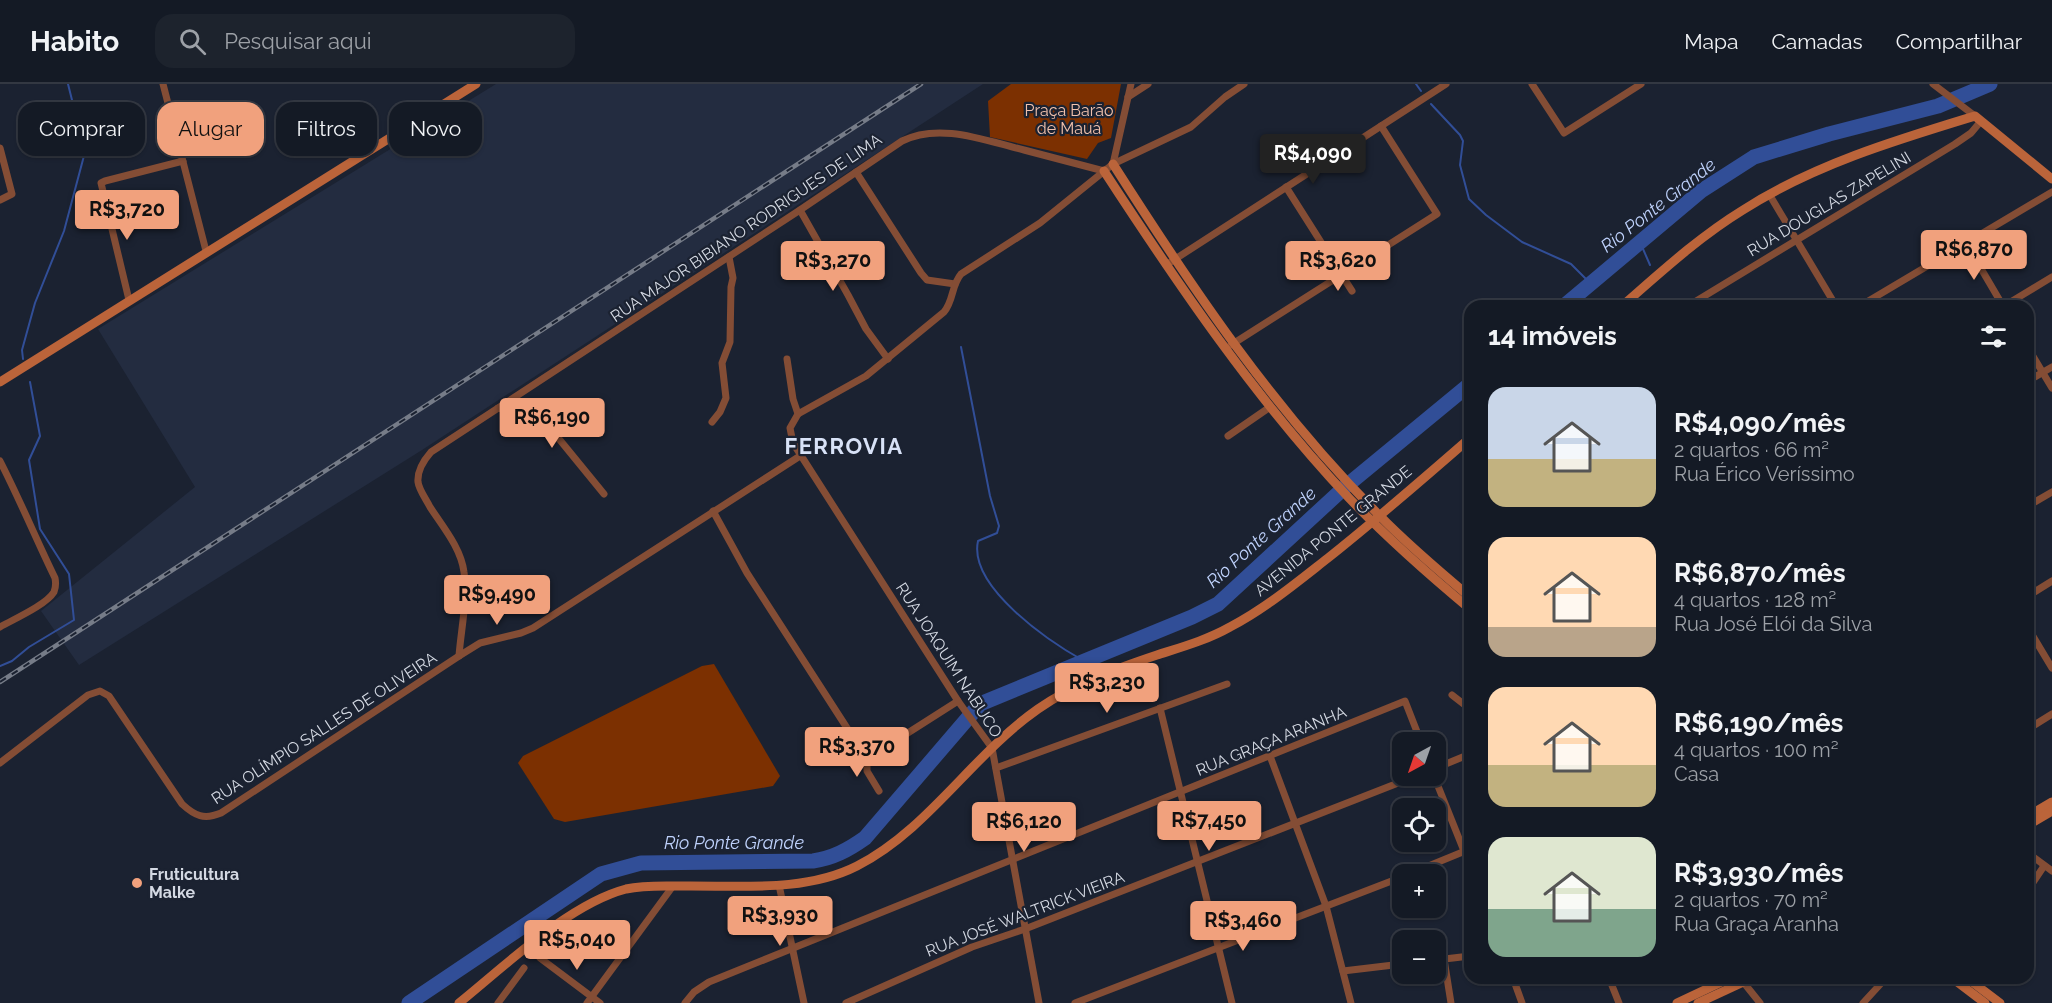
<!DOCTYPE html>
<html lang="pt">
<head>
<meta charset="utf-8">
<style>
	body { margin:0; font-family:Raleway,sans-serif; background:#1d232d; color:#f1f3f6; height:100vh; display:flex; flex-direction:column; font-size:22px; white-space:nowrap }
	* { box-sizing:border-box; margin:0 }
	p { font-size:20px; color:#9da1a7 }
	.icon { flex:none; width:33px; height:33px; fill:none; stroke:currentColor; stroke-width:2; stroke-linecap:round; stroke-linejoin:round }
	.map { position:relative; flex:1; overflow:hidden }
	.side { position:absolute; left:1464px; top:216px; width:570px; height:684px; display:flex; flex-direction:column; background:#141a25; border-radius:18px; box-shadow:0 2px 4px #0004,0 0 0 2px #333842 }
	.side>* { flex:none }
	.guide { position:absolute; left:18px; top:18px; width:570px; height:54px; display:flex; gap:12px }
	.needle { width:39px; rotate:220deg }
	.controls { position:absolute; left:1392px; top:648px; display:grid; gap:12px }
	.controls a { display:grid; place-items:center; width:54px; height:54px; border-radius:12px; background:#141a25; box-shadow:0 2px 4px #0004,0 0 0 2px #333842; font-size:30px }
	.price { position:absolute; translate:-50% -51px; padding:0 14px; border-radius:6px; background:#f1a17d; color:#111; font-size:20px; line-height:39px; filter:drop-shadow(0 2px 3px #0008) }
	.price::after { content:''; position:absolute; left:50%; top:36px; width:18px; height:14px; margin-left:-9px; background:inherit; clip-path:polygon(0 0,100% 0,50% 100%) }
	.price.on { background:#222; color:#fff }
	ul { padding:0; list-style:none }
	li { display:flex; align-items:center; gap:18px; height:150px; padding:0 24px }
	li span { display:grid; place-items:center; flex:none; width:168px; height:120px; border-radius:18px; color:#555 }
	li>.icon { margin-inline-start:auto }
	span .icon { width:72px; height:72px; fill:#fffc; stroke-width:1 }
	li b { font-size:26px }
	h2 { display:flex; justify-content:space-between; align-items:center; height:72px; padding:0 24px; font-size:26px }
	.chip { padding:0 21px; border-radius:18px; background:#141a25; box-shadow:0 2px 4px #0004,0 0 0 2px #333842; font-size:21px; line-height:54px }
	.chip.on { background:#f1a17d; color:#111 }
	header { display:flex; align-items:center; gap:36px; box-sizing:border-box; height:84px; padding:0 30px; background:#141a25; border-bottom:2px solid #333842 }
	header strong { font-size:28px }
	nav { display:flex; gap:33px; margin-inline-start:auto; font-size:21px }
	.search { width:420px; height:54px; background:#1d232d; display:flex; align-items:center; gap:15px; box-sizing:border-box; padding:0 21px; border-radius:18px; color:#9da1a7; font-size:22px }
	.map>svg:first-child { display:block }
</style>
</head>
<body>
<header>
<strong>Habito</strong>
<div class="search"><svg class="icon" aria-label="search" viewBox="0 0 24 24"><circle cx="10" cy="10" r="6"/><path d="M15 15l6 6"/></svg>Pesquisar aqui</div>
<nav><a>Mapa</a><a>Camadas</a><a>Compartilhar</a></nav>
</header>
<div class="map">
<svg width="2052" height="919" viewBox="0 0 2052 919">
	<rect width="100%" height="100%" fill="#1b2231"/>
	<path fill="#232c40" d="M496,0h487l-561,366 -343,215 -38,-54 154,-124 -97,-158z"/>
	<g fill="#7c3001">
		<path d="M1011,0h110l-10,54 -13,5 -11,16 -97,-22 -2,-36z"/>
		<path d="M714,580l66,112 -7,10 -208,36 -11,-3 -36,-56 5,-7 179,-90z"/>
	</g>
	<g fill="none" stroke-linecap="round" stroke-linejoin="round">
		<g stroke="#314e97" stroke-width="2">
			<path d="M1416,0l5,7"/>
			<path d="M1431,20l29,31 3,6 -3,24 9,34 17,16 36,27 49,22 16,16 5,2"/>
			<path d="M1640,158l10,23"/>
			<path d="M1647,222l1,-7"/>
			<path d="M961,263l29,149 9,30 -2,7 -19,8c-10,46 72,101 106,120"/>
			<path d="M23,275l-1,-9 13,-47 29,-72 21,-79 -17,-68"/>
			<path d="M0,582l12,-5 17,-14 45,-27 -5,-46 -29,-45 -11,-69 11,-24 -10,-54"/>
		</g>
		<g stroke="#314e97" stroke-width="15">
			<path d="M1564,222l137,-115 53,-34 75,-23 109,-28 52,-22"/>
			<path d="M409,919l192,-129 40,-11 172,-2c20,-3 35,-11 52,-23l115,-134 212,-87 26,-13 127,-117 125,-103"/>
		</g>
		<g stroke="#844d35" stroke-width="7">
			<path d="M163,0l43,167"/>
			<path d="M1532,0l32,49 77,-49"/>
			<path d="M1933,0l42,32"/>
			<path d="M1128,13l20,-13"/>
			<path d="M0,64l12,46 -12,6"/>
			<path d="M1113,80l18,-80"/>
			<path d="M856,88l65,101 6,7 28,4"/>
			<path d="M1286,103l66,104"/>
			<path d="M1769,110l67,112"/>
			<path d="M800,126l48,85 18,34 22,30"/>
			<path d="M1966,159l37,63"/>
			<path d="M1166,181l280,-181"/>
			<path d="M129,216l-28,-117 4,-2 78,-20"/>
			<path d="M1688,222l267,-162 16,-11 10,-12"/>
			<path d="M1860,222l192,-114"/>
			<path d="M2004,222l48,-29"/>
			<path d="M1231,261l206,-131 -56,-88"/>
			<path d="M2028,264l24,40"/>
			<path d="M787,275l6,40 5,15 -8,14 3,15 165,258 34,47 47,255"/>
			<path d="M2028,297l24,-14"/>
			<path d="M498,324l36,8 12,7 58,71"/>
			<path d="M798,330l68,-38 78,-64c10,-12 7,-26 17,-38l79,-51 73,-59 78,-37 34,-30 19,-13"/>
			<path d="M712,338l8,-10 6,-14 -4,-35 8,-21 1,-55 2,-9 -4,-21"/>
			<path d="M1228,352l42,-29"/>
			<path d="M0,377c20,39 36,78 55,117 1,5 1,9 -1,14 -8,13 -40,27 -54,35"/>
			<path d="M2028,422l24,-14"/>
			<path d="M713,427l34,62 120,186 91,-58"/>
			<path d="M2028,512l24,-15"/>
			<path d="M2028,544l24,40"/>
			<path d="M459,572c2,-27 9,-57 5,-84 -3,-24 -21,-45 -34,-65 -4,-8 -11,-17 -12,-25 -1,-12 6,-22 13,-30l369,-242 102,-69c38,-19 84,0 122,9 27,7 54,14 80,21"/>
			<path d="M1452,611l18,14"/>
			<path d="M1160,624l72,295"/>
			<path d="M2028,645l24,-15"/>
			<path d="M1270,672l56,150 25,97"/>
			<path d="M867,675v12l12,20"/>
			<path d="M0,679l88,-68 12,-4 9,5 73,108c13,12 22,16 39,9l238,-157 21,-13 41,-10 12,-5 267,-172"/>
			<path d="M996,684l231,-84"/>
			<path d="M1436,684l34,-14"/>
			<path d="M1434,692l36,90"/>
			<path d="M2028,769l24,18"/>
			<path d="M1409,790l61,-25"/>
			<path d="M779,801l25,118"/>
			<path d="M2028,806l16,-24"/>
			<path d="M540,874l60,45"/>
			<path d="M1444,875l7,44"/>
			<path d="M1436,876l34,-4"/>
			<path d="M1343,887l59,-7"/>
			<path d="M1513,894l9,25"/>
			<path d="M1609,894l10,25"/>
			<path d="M1740,894l20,25"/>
			<path d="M498,919l26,-35"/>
			<path d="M587,919l86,-117"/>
			<path d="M685,919l9,-11 15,-10 696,-281 16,41"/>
			<path d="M846,919l126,-56 53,-18 391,-153"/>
			<path d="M1075,919l327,-126"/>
			<path d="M1863,919l23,-25"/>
		</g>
		<g stroke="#bb643a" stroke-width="9">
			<path d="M1113,80c79,124 161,246 266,351 28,29 60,56 91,82"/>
			<path d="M1104,87c75,115 151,227 245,327 38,40 79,76 121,111"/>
			<path d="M1622,222c39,-34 77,-69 121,-96 70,-45 153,-70 232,-94l77,63"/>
			<path d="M0,298l476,-298"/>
			<path d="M2028,732l24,-14"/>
			<path d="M2028,741l24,-14"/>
			<path d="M1952,894l33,25"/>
			<path d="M1967,894l33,25"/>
			<path d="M459,919c46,-37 110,-99 167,-114 18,-4 36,-3 54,-3 58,-1 124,7 177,-20 72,-37 115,-111 181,-157 36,-25 77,-40 119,-54 25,-8 50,-15 73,-28 36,-19 66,-44 98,-69 48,-38 95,-79 142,-120"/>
			<path d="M1677,919l53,-25"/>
			<path d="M1698,919l54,-25"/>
		</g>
		<defs>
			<path id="rail" d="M0,598l921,-598"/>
		</defs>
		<use href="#rail" stroke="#767c88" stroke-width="4.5"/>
		<use href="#rail" stroke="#1b2231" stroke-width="2" stroke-dasharray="7" stroke-linecap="butt"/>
	</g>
	<circle fill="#f1a17d" stroke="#1b2231" stroke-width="2" cx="137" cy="799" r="6"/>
	<g text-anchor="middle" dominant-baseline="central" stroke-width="4.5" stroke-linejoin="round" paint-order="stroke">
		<g font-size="16" fill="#f2c2ad" stroke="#1b2231">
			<text x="1069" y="26">Praça Barão<tspan x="1069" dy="18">de Mauá</tspan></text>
		</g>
		<g font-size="16" fill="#d4d9e3" stroke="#1b2231">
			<text transform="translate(1829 120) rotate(-31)">RUA DOUGLAS ZAPELINI</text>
			<text transform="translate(746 144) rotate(-34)">RUA MAJOR BIBIANO RODRIGUES DE LIMA</text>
			<text transform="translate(1333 447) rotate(-39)">AVENIDA PONTE GRANDE</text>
			<text transform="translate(949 576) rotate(57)">RUA JOAQUIM NABUCO</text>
			<text transform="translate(324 644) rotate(-33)">RUA OLÍMPIO SALLES DE OLIVEIRA</text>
			<text transform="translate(1271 657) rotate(-22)">RUA GRAÇA ARANHA</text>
			<text transform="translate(1025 830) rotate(-21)">RUA JOSÉ WALTRICK VIEIRA</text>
		</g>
		<g font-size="16" font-weight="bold" fill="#d4d9e3" stroke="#1b2231" text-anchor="start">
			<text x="149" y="790">Fruticultura<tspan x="149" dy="18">Malke</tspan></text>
		</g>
		<g font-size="18" font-style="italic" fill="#bfd2fc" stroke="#1b2231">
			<text transform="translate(1658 121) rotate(-38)">Rio Ponte Grande</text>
			<text transform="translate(1261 453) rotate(-42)">Rio Ponte Grande</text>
			<text x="734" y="758">Rio Ponte Grande</text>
		</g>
		<g font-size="22" font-weight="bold" letter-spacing="1.5" fill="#d8e2f7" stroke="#1b2231">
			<text x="844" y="362">FERROVIA</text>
		</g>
	</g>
</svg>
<div class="controls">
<a><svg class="needle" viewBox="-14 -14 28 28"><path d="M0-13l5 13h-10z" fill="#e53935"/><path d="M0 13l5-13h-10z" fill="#9da1a7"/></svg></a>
<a><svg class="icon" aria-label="locate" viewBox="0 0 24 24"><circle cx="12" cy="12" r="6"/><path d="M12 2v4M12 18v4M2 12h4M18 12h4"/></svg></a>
<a>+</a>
<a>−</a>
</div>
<b class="price on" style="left:1313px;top:101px">R$4,090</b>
<b class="price" style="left:127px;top:157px">R$3,720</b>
<b class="price" style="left:1974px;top:197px">R$6,870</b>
<b class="price" style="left:833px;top:208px">R$3,270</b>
<b class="price" style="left:1338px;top:208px">R$3,620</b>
<b class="price" style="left:552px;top:365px">R$6,190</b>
<b class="price" style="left:497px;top:542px">R$9,490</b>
<b class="price" style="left:1107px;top:630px">R$3,230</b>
<b class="price" style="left:857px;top:694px">R$3,370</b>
<b class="price" style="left:1209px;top:768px">R$7,450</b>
<b class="price" style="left:1024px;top:769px">R$6,120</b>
<b class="price" style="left:780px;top:863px">R$3,930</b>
<b class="price" style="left:1243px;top:868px">R$3,460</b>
<b class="price" style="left:577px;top:887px">R$5,040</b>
<div class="guide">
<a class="chip">Comprar</a>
<a class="chip on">Alugar</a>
<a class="chip">Filtros</a>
<a class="chip">Novo</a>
</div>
<section class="side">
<h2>14 imóveis<svg class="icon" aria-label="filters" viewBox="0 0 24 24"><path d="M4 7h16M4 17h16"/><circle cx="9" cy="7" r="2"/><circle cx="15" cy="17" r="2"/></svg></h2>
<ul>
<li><span style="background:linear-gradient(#c9d6e8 60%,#c2b280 0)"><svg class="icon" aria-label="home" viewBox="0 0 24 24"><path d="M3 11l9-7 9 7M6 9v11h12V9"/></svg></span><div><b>R$4,090/mês</b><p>2 quartos · 66 m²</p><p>Rua Érico Veríssimo</p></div></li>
<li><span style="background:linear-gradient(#ffd9b3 75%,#b9a48a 0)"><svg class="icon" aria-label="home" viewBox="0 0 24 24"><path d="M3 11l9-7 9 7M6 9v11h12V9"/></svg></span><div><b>R$6,870/mês</b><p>4 quartos · 128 m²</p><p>Rua José Elói da Silva</p></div></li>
<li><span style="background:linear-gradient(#ffd9b3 65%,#c2b280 0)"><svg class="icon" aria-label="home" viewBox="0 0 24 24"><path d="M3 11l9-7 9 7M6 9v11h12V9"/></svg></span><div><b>R$6,190/mês</b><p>4 quartos · 100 m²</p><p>Casa</p></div></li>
<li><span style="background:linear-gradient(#dfe7d0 60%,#7fa58c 0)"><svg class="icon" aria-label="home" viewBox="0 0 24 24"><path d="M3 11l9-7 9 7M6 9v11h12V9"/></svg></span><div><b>R$3,930/mês</b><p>2 quartos · 70 m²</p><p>Rua Graça Aranha</p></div></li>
</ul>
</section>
</div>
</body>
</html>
